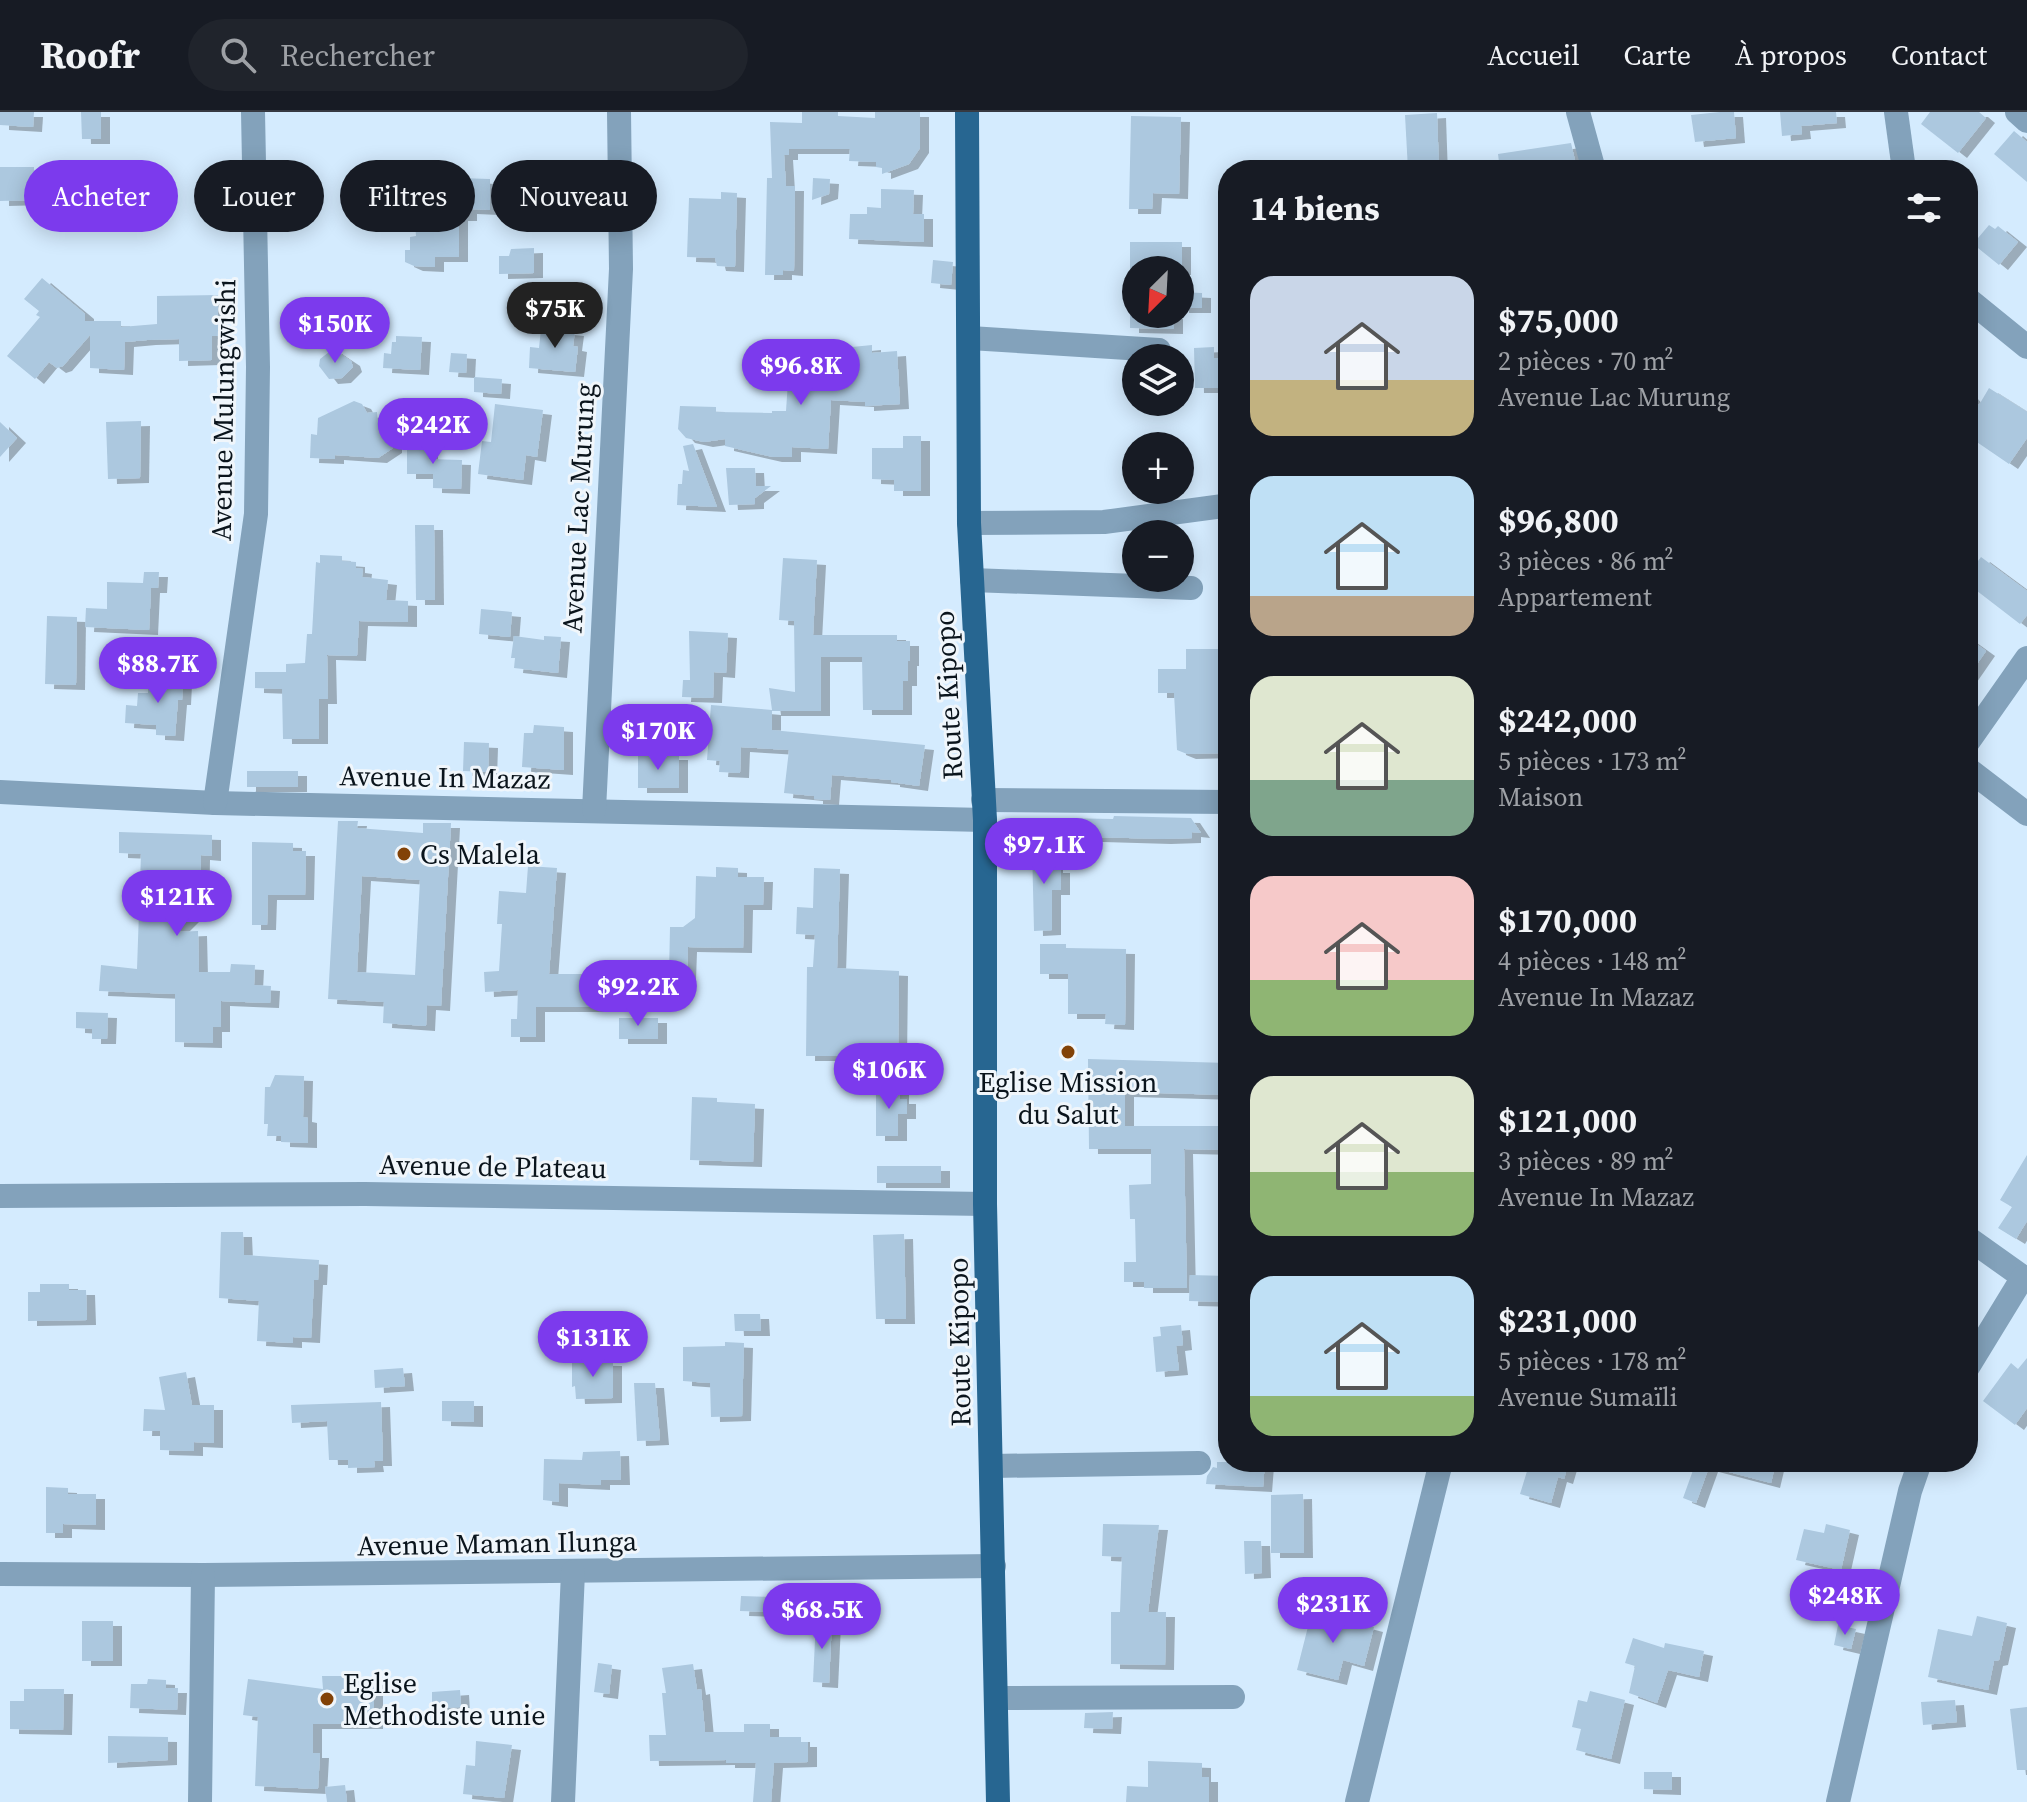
<!DOCTYPE html>
<html lang="fr">
<head>
<meta charset="utf-8">
<style>
	body { margin:0; font-family:"Source Serif 4",serif; background:#20242c; color:#f1f3f6; height:100vh; display:flex; flex-direction:column; font-size:30px; white-space:nowrap }
	* { box-sizing:border-box; margin:0 }
	p { font-size:26px; color:#9ea1a6 }
	.icon { flex:none; width:44px; height:44px; fill:none; stroke:currentColor; stroke-width:2; stroke-linecap:round; stroke-linejoin:round }
	.map { position:relative; flex:1; overflow:hidden }
	.side { position:absolute; left:1218px; top:48px; width:760px; height:1312px; display:flex; flex-direction:column; background:#171b24; border-radius:32px; box-shadow:0 4px 20px #0003 }
	.side>* { flex:none }
	.banner { position:absolute; left:24px; top:48px; width:760px; height:72px; display:flex; gap:16px }
	.needle { width:52px; rotate:204deg }
	.buttons { position:absolute; left:1122px; top:144px; display:grid; gap:16px }
	.buttons a { display:grid; place-items:center; width:72px; height:72px; border-radius:50%; background:#171b24; box-shadow:0 4px 20px #0003; font-size:40px }
	.price { position:absolute; translate:-50% -68px; padding:0 18px; border-radius:28px; background:#7c3aed; color:#fff; font-size:26px; line-height:52px; filter:drop-shadow(0 2px 4px #0008) }
	.price::after { content:''; position:absolute; left:50%; top:48px; width:24px; height:18px; margin-left:-12px; background:inherit; clip-path:polygon(0 0,100% 0,50% 100%) }
	.price.selected { background:#222; color:#fff }
	ul { padding:0; list-style:none }
	li { display:flex; align-items:center; gap:24px; height:200px; padding:0 32px }
	li span { display:grid; place-items:center; flex:none; width:224px; height:160px; border-radius:24px; color:#555 }
	li>.icon { margin-inline-start:auto }
	span .icon { width:96px; height:96px; fill:#fffc; stroke-width:1 }
	li b { font-size:34px }
	h2 { display:flex; justify-content:space-between; align-items:center; height:96px; padding:0 32px; font-size:34px }
	.pill { padding:0 28px; border-radius:36px; background:#171b24; box-shadow:0 4px 20px #0003; font-size:28px; line-height:72px }
	.pill.selected { background:#7c3aed; color:#fff }
	header { display:flex; align-items:center; gap:48px; box-sizing:border-box; height:112px; padding:0 40px; background:#171b24; border-bottom:2px solid #363941 }
	header strong { font-size:38px }
	nav { display:flex; gap:44px; margin-inline-start:auto; font-size:28px }
	.search { width:560px; height:72px; background:#20242c; display:flex; align-items:center; gap:20px; box-sizing:border-box; padding:0 28px; border-radius:44px; color:#9ea1a6; font-size:30px }
	.map>svg:first-child { display:block }
</style>
</head>
<body>
<header>
<strong>Roofr</strong>
<div class="search"><svg class="icon" aria-label="search" viewBox="0 0 24 24"><circle cx="10" cy="10" r="6"/><path d="M15 15l6 6"/></svg>Rechercher</div>
<nav><a>Accueil</a><a>Carte</a><a>À propos</a><a>Contact</a></nav>
</header>
<div class="map">
<svg width="2027" height="1690" viewBox="0 0 2027 1690">
	<defs>
		<filter id="shadow"><feDropShadow dx="9" dy="5" stdDeviation="0" flood-color="#0004"/></filter>
	</defs>
	<rect width="100%" height="100%" fill="#d4ebfe"/>
	<g fill="#acc8df" fill-rule="evenodd" filter="url(#shadow)">
		<path d="M0,0h34l-1,15 -33,-2z"/>
		<path d="M81,0h20v27h-19z"/>
		<path d="M802,0h36v4l37,2v-6h45v36l-11,16 -27,10v-6l-6,-1v-5l-27,-1 1,-12h-61v6h-5l2,31h9l-1,85 -11,-1v5h-18l2,-97h5l-2,-56 32,1z"/>
		<path d="M1720,0h14l2,26 -41,4 -4,-27z"/>
		<path d="M1780,0h56l1,11 -36,3 1,8 -20,2z"/>
		<path d="M1930,0h49l7,6 -28,35 -37,-29z"/>
		<path d="M1437,1l2,57h-31l-3,-55z"/>
		<path d="M1131,4l50,1 -2,77 -26,-1 -1,16h-23z"/>
		<path d="M2014,19l13,11v40l-33,-28z"/>
		<path d="M1571,31l5,22 -31,5h-45l-2,-16z"/>
		<path d="M0,55h34l1,33 -35,1z"/>
		<path d="M595,59v16h-28v5l-49,-1 1,-18z"/>
		<path d="M459,66l31,1v31l-22,-1v7h-9v41h-24v10l-21,-1 -9,-4v-12h5v-13l6,-1 -1,-13 29,-1v-25h14z"/>
		<path d="M813,66l17,1 -1,15 -17,6z"/>
		<path d="M87,68h36l1,28h-37z"/>
		<path d="M881,77l33,1 -1,24h11v28l-75,-3 1,-25h17v-7l14,1z"/>
		<path d="M721,80l16,1 -2,74 -18,-1 -2,-8 -28,-1 2,-59 32,1z"/>
		<path d="M1989,113l6,4 3,-3 20,16 -19,23 -26,-21z"/>
		<rect x="1130" y="130" width="52" height="28"/>
		<path d="M534,136v25l-35,1v-18h10l2,-7z"/>
		<path d="M933,148l20,2 -2,23 -20,-2z"/>
		<path d="M42,166l43,36v7h36v6l36,-3v-28l61,-1v41h-6v24l-33,1v-22l-32,1 -22,2 -1,28 -34,-2v-33l-27,31 -6,2 -8,-6 -14,17 -28,-23 33,-39 -4,-2 3,-4 -15,-12z"/>
		<path d="M1180,180l22,1v15h-22z"/>
		<path d="M1130,202h44v15l-44,-1z"/>
		<path d="M549,212l15,1 1,5 10,1 -2,15 5,1 -3,25 -46,-4 1,-21 9,1 2,-19 7,1z"/>
		<path d="M396,224l26,1 -2,33 -37,-2 1,-15 7,1 1,-12h4z"/>
		<path d="M872,233v8l25,-2 3,53 -35,2v-4l-34,-2 -3,49 -36,-2v10h-19l-48,-11v-7l-21,3 -18,-4 -8,-9 2,-23 36,1v5l56,1v-2h14l2,-30 17,2v-4l25,1 1,-27 21,-2v-4z"/>
		<path d="M1214,235v11h14v30h-33l-1,-40z"/>
		<path d="M333,237l18,12 2,6 -11,11 -13,1 -10,-13 1,-7z"/>
		<path d="M451,241l16,1 -1,19 -17,-1z"/>
		<path d="M474,265l28,2 -1,15 -27,-2z"/>
		<path d="M1989,276l38,24v26l-18,26 -41,-28v-43l11,12z"/>
		<path d="M354,289l8,3 5,9 10,-1 1,12h15v24l-15,10 -43,-3v4l-25,-1 1,-24 6,1 1,-17z"/>
		<path d="M495,292l48,6 -6,47 -11,-2 -3,25 -45,-6 4,-33 9,1z"/>
		<path d="M141,309l-1,57 -32,1 -2,-57z"/>
		<path d="M0,310l17,16 -17,19z"/>
		<path d="M903,324h18v55h-27v-11l-22,-1v-31h31z"/>
		<path d="M407,329h22v18l33,1 -1,29 -28,-1v-14h-26z"/>
		<path d="M693,332l24,63 -40,-2 1,-21h4l1,-14 6,1 -6,-25z"/>
		<path d="M726,356h29l1,18h15l-16,12v6l-26,1z"/>
		<path d="M415,413h19l1,75h-19z"/>
		<path d="M320,443l22,1v5l14,1v6l7,1 -1,8 26,3 -2,20 22,1v21l-49,-1 -2,35 -30,-1 1,44h-9v40h-36l-1,-50 -27,-1v-16h31v-8l19,-1 2,-29h5l4,-72 4,1z"/>
		<path d="M1981,445l46,34v24l-7,9 -52,-40v-10z"/>
		<path d="M783,446l34,2 -4,75h84v6h13v20h-2v20h-5v29h-40l-1,-53h-41v54h-49v19l153,15 -6,41 -28,-4v-2l-59,-5 -2,25 -16,-1v-3l-30,-3 5,-43 -48,-3 -1,26 -21,-1 1,-11 -13,-1 4,-55 61,5 -3,-22 26,4 -1,-71 -15,-1z"/>
		<path d="M144,460h15l-1,16h-7l-2,42 -64,-3 1,-19 21,1v-27l36,1z"/>
		<path d="M481,497l31,3 -2,25 -31,-3z"/>
		<path d="M47,504l30,1 -1,68 -31,-1z"/>
		<path d="M689,519l39,2 -2,40 -12,-1 -1,26 -31,-1 1,-17h7z"/>
		<path d="M514,524l30,4v-4l17,1 -3,36 -44,-5 1,-10h-4z"/>
		<path d="M1968,526l18,13 -18,26z"/>
		<path d="M1186,537h42v97h-2v7l-39,1 -10,-4 -3,-57h-16v-24h28z"/>
		<path d="M149,563h16v4l18,1 -1,20h-4l-3,36 -19,-1v-10l-31,-2 1,-18 11,1 1,-13h10z"/>
		<path d="M534,613l30,2v43l-42,-3 2,-34h9z"/>
		<path d="M464,630l25,1 -1,29 -25,-1z"/>
		<rect x="638" y="643" width="41" height="33"/>
		<rect x="247" y="659" width="51" height="16"/>
		<path d="M1114,704l77,2 10,15 -9,-1v6l-30,1 -102,-3 1,-18 52,1z"/>
		<path d="M338,709h20l-1,7 66,5v-10h28l-10,183 -14,-1 -1,21 -43,-3 1,-21 -56,-3zM362,764l58,4 -5,95 -58,-3z"/>
		<path d="M119,720l93,3v21l-11,-1 -1,52 -25,25 23,-1 1,41h31l1,-8 24,1 -1,20 17,1 -1,17 -49,-2v26h-8v16l-38,-1v-48l-76,-3 2,-26 36,4 4,-115 -22,-1z"/>
		<path d="M252,730l41,1v8h13l-1,44h-37l-1,30h-15z"/>
		<path d="M1032,734h22v22h7v22h-9v40l-18,1z"/>
		<path d="M528,754l29,2 -8,106h59v33h-72v30h-25v-18h6l1,-29 -33,2 -1,-20 15,-1 3,-47h-5l2,-33 27,2z"/>
		<path d="M716,755l22,1v9h26l-1,28h-19l-1,43 -55,-1 -1,28h-18l1,-48h13l12,-9 1,-42 20,1z"/>
		<path d="M814,756l26,1 -3,99 62,3 -1,85h-92l1,-89h6l2,-32 -19,-1 1,-27 16,1z"/>
		<path d="M1040,832h26v4l60,1 -1,76 -20,-1 1,-10h-38v-40h-28z"/>
		<path d="M76,900l32,1 -1,26h-15v-10l-16,-1z"/>
		<rect x="619" y="906" width="39" height="21"/>
		<path d="M1088,947l140,4v32l-103,-3v34h102v24l-43,-1 3,139h-43v-6h-20v-20h12l-1,-43h-5l-1,-34 22,-1v-35h-62z"/>
		<path d="M275,963l29,1 -1,41 5,1v25l-27,-1v-6h-14l1,-12h-4l1,-37h5z"/>
		<path d="M876,976h24v11h7v15h-9v22h-22z"/>
		<path d="M692,985l25,1v4l38,2 -2,58 -63,-2z"/>
		<path d="M2027,1043v66l-11,18 -18,-11 14,-21 -12,-7z"/>
		<rect x="877" y="1054" width="64" height="17"/>
		<path d="M221,1120h22l1,23 75,5 -1,20h-4l-3,58 -18,-1v6l-36,-2 2,-40 -40,-3z"/>
		<path d="M904,1122l2,85h-30l-3,-84z"/>
		<path d="M1190,1163l38,1v26l-39,-1z"/>
		<path d="M40,1172h29v6h17l1,30 -59,1v-29h12z"/>
		<path d="M734,1202h26l1,17h-26z"/>
		<path d="M1181,1213l2,20 -7,1 3,24 -23,2 -3,-35 8,-1 -1,-9z"/>
		<path d="M725,1230l19,1 -2,73 -31,1 -1,-34 -27,-2v-34l42,-1z"/>
		<path d="M2027,1246v50l-12,17 -32,-24 28,-38 7,6z"/>
		<path d="M572,1248l41,1v37l-37,1 -1,-13 -3,1z"/>
		<path d="M403,1256l2,18 -30,2 -1,-18z"/>
		<path d="M186,1260l6,33h22v38l-20,-1v9l-34,-1v-19h-17l1,-22 21,1 -6,-33z"/>
		<path d="M634,1271h21l5,57 -23,1z"/>
		<path d="M442,1289h32v21l-32,-1z"/>
		<path d="M381,1290l2,59h-9l1,6 -27,1v-8h-19l-2,-39 -35,2 -1,-18z"/>
		<path d="M620,1339l1,29h-20v5l-42,-2v19l-16,-2 1,-41 38,1 1,-8z"/>
		<path d="M1217,1350h48l-2,25 -57,-3 1,-8 6,-9 4,1z"/>
		<path d="M1521,1350h48l-5,17 -6,-2 -7,26 -31,-9 8,-26 -7,-3z"/>
		<path d="M1696,1350l13,5 -13,36 -13,-5z"/>
		<path d="M1711,1350h65l-5,21 -61,-16z"/>
		<path d="M46,1375l22,1v6h28v31l-33,-1v9h-17z"/>
		<path d="M1303,1382l1,59h-33v-58z"/>
		<path d="M1103,1412l56,1 -11,87h18l-1,53 -54,-1v-52h9l2,-55 -20,-1z"/>
		<path d="M1826,1412l24,6 -9,40 -45,-10 8,-31 20,4z"/>
		<path d="M1244,1429h17l1,32 -17,1z"/>
		<path d="M741,1484l61,2v-2h14l-1,20 -14,-1v-2l-61,-2z"/>
		<path d="M1312,1499l62,16 -10,39 -21,-6 -5,20 -41,-10z"/>
		<path d="M1977,1504l30,7 -8,37 -5,1 -6,29 -60,-13 10,-48 34,7z"/>
		<path d="M816,1507l16,1 -3,63 -16,-1z"/>
		<rect x="82" y="1509" width="31" height="40"/>
		<path d="M1838,1513l18,4 -5,20 -17,-4z"/>
		<path d="M1633,1526l31,10 1,-5 39,8 -5,26 -31,-7 -11,33 -28,-10 6,-27 -10,-3z"/>
		<path d="M598,1551l14,2 -3,29 -15,-2z"/>
		<path d="M693,1552l4,26 4,-1 4,43h39v-8h26v13h31v5h7v20l-34,1 -3,39h-18l3,-39h-30v-3l-76,1 -1,-26h17l-4,-42h4l-4,-25z"/>
		<path d="M322,1564h36l1,4h15v44h-61v29h7l-2,36 -63,-3 3,-69 -15,-2 5,-36 75,10z"/>
		<path d="M148,1567l18,1v8h12l-1,22 -47,-2 1,-24h16z"/>
		<path d="M24,1577h40l-1,41 -53,-1v-28h14z"/>
		<path d="M460,1578l1,17 -29,1v-16z"/>
		<path d="M1590,1579l35,9 -14,59 -35,-9 5,-21 -9,-2 6,-27 9,2z"/>
		<path d="M1955,1588l2,22 -34,3 -2,-23z"/>
		<path d="M2027,1595v63h-10l-7,-61z"/>
		<path d="M1113,1600l-1,17 -28,-1 1,-15z"/>
		<path d="M108,1624l60,1v23l-60,3z"/>
		<path d="M476,1629l36,4 -8,53 -41,-4 3,-29 9,1z"/>
		<path d="M1148,1649l54,2v14h7v25h-83l1,-16 21,1z"/>
		<path d="M1644,1660h28v18l-28,-1z"/>
		<path d="M345,1673l2,17h-20l-2,-15z"/>
	</g>
	<g fill="none" stroke-linecap="round" stroke-linejoin="round">
		<g stroke="#83a2bb" stroke-width="24">
			<path d="M1578,0l16,58"/>
			<path d="M1896,0l8,58"/>
			<path d="M2017,0l10,9"/>
			<path d="M1968,187l59,48"/>
			<path d="M970,226l189,12"/>
			<path d="M969,411l135,-1 119,-16"/>
			<path d="M972,468l219,8"/>
			<path d="M1968,630l59,-84"/>
			<path d="M1968,657l59,45"/>
			<path d="M0,680l215,11 770,17"/>
			<path d="M983,688l245,2"/>
			<path d="M215,691l41,-289 2,-147 -5,-255"/>
			<path d="M594,698l27,-541 -2,-157"/>
			<path d="M0,1084l365,-2 620,10"/>
			<path d="M1968,1126l59,42"/>
			<path d="M1968,1255l55,-90"/>
			<path d="M992,1354l207,-3"/>
			<path d="M0,1462l203,1 791,-9"/>
			<path d="M996,1586l237,-1"/>
			<path d="M200,1690l3,-227"/>
			<path d="M563,1690l10,-230"/>
			<path d="M1357,1690l84,-340"/>
			<path d="M1838,1690l72,-311 10,-29"/>
		</g>
		<path stroke="#276691" stroke-width="24" d="M967,0l2,411 16,297v384l13,598"/>
	</g>
	<g fill="#824207" stroke="#f0f6fb" stroke-width="3">
		<circle cx="404" cy="742" r="8"/>
		<circle cx="1068" cy="940" r="8"/>
		<circle cx="327" cy="1587" r="8"/>
	</g>
	<g text-anchor="middle" dominant-baseline="central" stroke-width="6" stroke-linejoin="round" paint-order="stroke">
		<g font-size="28" fill="#0a141c" stroke="#f0f6fb">
			<text transform="translate(223 298) rotate(-89)">Avenue Mulungwishi</text>
			<text transform="translate(578 396) rotate(-87)">Avenue Lac Murung</text>
			<text transform="translate(948 583) rotate(-93)">Route Kipopo</text>
			<text transform="translate(445 665) rotate(1)">Avenue In Mazaz</text>
			<text transform="translate(493 1054) rotate(1)">Avenue de Plateau</text>
			<text transform="translate(959 1230) rotate(-91)">Route Kipopo</text>
			<text transform="translate(497 1431) rotate(-1)">Avenue Maman Ilunga</text>
		</g>
		<g font-size="28" fill="#0a141c" stroke="#f0f6fb" text-anchor="start">
			<text x="420" y="742">Cs Malela</text>
			<text x="1068" y="970" text-anchor="middle">Eglise Mission<tspan x="1068" dy="32">du Salut</tspan></text>
			<text x="343" y="1571">Eglise<tspan x="343" dy="32">Methodiste unie</tspan></text>
		</g>
	</g>
</svg>
<div class="buttons">
<a><svg class="needle" viewBox="-14 -14 28 28"><path d="M0-13l5 13h-10z" fill="#e53935"/><path d="M0 13l5-13h-10z" fill="#9ea1a6"/></svg></a>
<a><svg class="icon" aria-label="layers" viewBox="0 0 24 24"><path d="M12 4l9 5-9 5-9-5zM3 14l9 5 9-5"/></svg></a>
<a>+</a>
<a>−</a>
</div>
<b class="price selected" style="left:555px;top:238px">$75K</b>
<b class="price" style="left:335px;top:253px">$150K</b>
<b class="price" style="left:801px;top:295px">$96.8K</b>
<b class="price" style="left:433px;top:354px">$242K</b>
<b class="price" style="left:158px;top:593px">$88.7K</b>
<b class="price" style="left:658px;top:660px">$170K</b>
<b class="price" style="left:1044px;top:774px">$97.1K</b>
<b class="price" style="left:177px;top:826px">$121K</b>
<b class="price" style="left:638px;top:916px">$92.2K</b>
<b class="price" style="left:889px;top:999px">$106K</b>
<b class="price" style="left:593px;top:1267px">$131K</b>
<b class="price" style="left:1845px;top:1525px">$248K</b>
<b class="price" style="left:1333px;top:1533px">$231K</b>
<b class="price" style="left:822px;top:1539px">$68.5K</b>
<div class="banner">
<a class="pill selected">Acheter</a>
<a class="pill">Louer</a>
<a class="pill">Filtres</a>
<a class="pill">Nouveau</a>
</div>
<section class="side">
<h2>14 biens<svg class="icon" aria-label="filters" viewBox="0 0 24 24"><path d="M4 7h16M4 17h16"/><circle cx="9" cy="7" r="2"/><circle cx="15" cy="17" r="2"/></svg></h2>
<ul>
<li><span style="background:linear-gradient(#c9d6e8 65%,#c2b280 0)"><svg class="icon" aria-label="home" viewBox="0 0 24 24"><path d="M3 11l9-7 9 7M6 9v11h12V9"/></svg></span><div><b>$75,000</b><p>2 pièces · 70 m²</p><p>Avenue Lac Murung</p></div></li>
<li><span style="background:linear-gradient(#bfe0f5 75%,#b9a48a 0)"><svg class="icon" aria-label="home" viewBox="0 0 24 24"><path d="M3 11l9-7 9 7M6 9v11h12V9"/></svg></span><div><b>$96,800</b><p>3 pièces · 86 m²</p><p>Appartement</p></div></li>
<li><span style="background:linear-gradient(#dfe7d0 65%,#7fa58c 0)"><svg class="icon" aria-label="home" viewBox="0 0 24 24"><path d="M3 11l9-7 9 7M6 9v11h12V9"/></svg></span><div><b>$242,000</b><p>5 pièces · 173 m²</p><p>Maison</p></div></li>
<li><span style="background:linear-gradient(#f6c9c9 65%,#8fb573 0)"><svg class="icon" aria-label="home" viewBox="0 0 24 24"><path d="M3 11l9-7 9 7M6 9v11h12V9"/></svg></span><div><b>$170,000</b><p>4 pièces · 148 m²</p><p>Avenue In Mazaz</p></div></li>
<li><span style="background:linear-gradient(#dfe7d0 60%,#8fb573 0)"><svg class="icon" aria-label="home" viewBox="0 0 24 24"><path d="M3 11l9-7 9 7M6 9v11h12V9"/></svg></span><div><b>$121,000</b><p>3 pièces · 89 m²</p><p>Avenue In Mazaz</p></div></li>
<li><span style="background:linear-gradient(#bfe0f5 75%,#8fb573 0)"><svg class="icon" aria-label="home" viewBox="0 0 24 24"><path d="M3 11l9-7 9 7M6 9v11h12V9"/></svg></span><div><b>$231,000</b><p>5 pièces · 178 m²</p><p>Avenue Sumaïli</p></div></li>
</ul>
</section>
</div>
</body>
</html>
